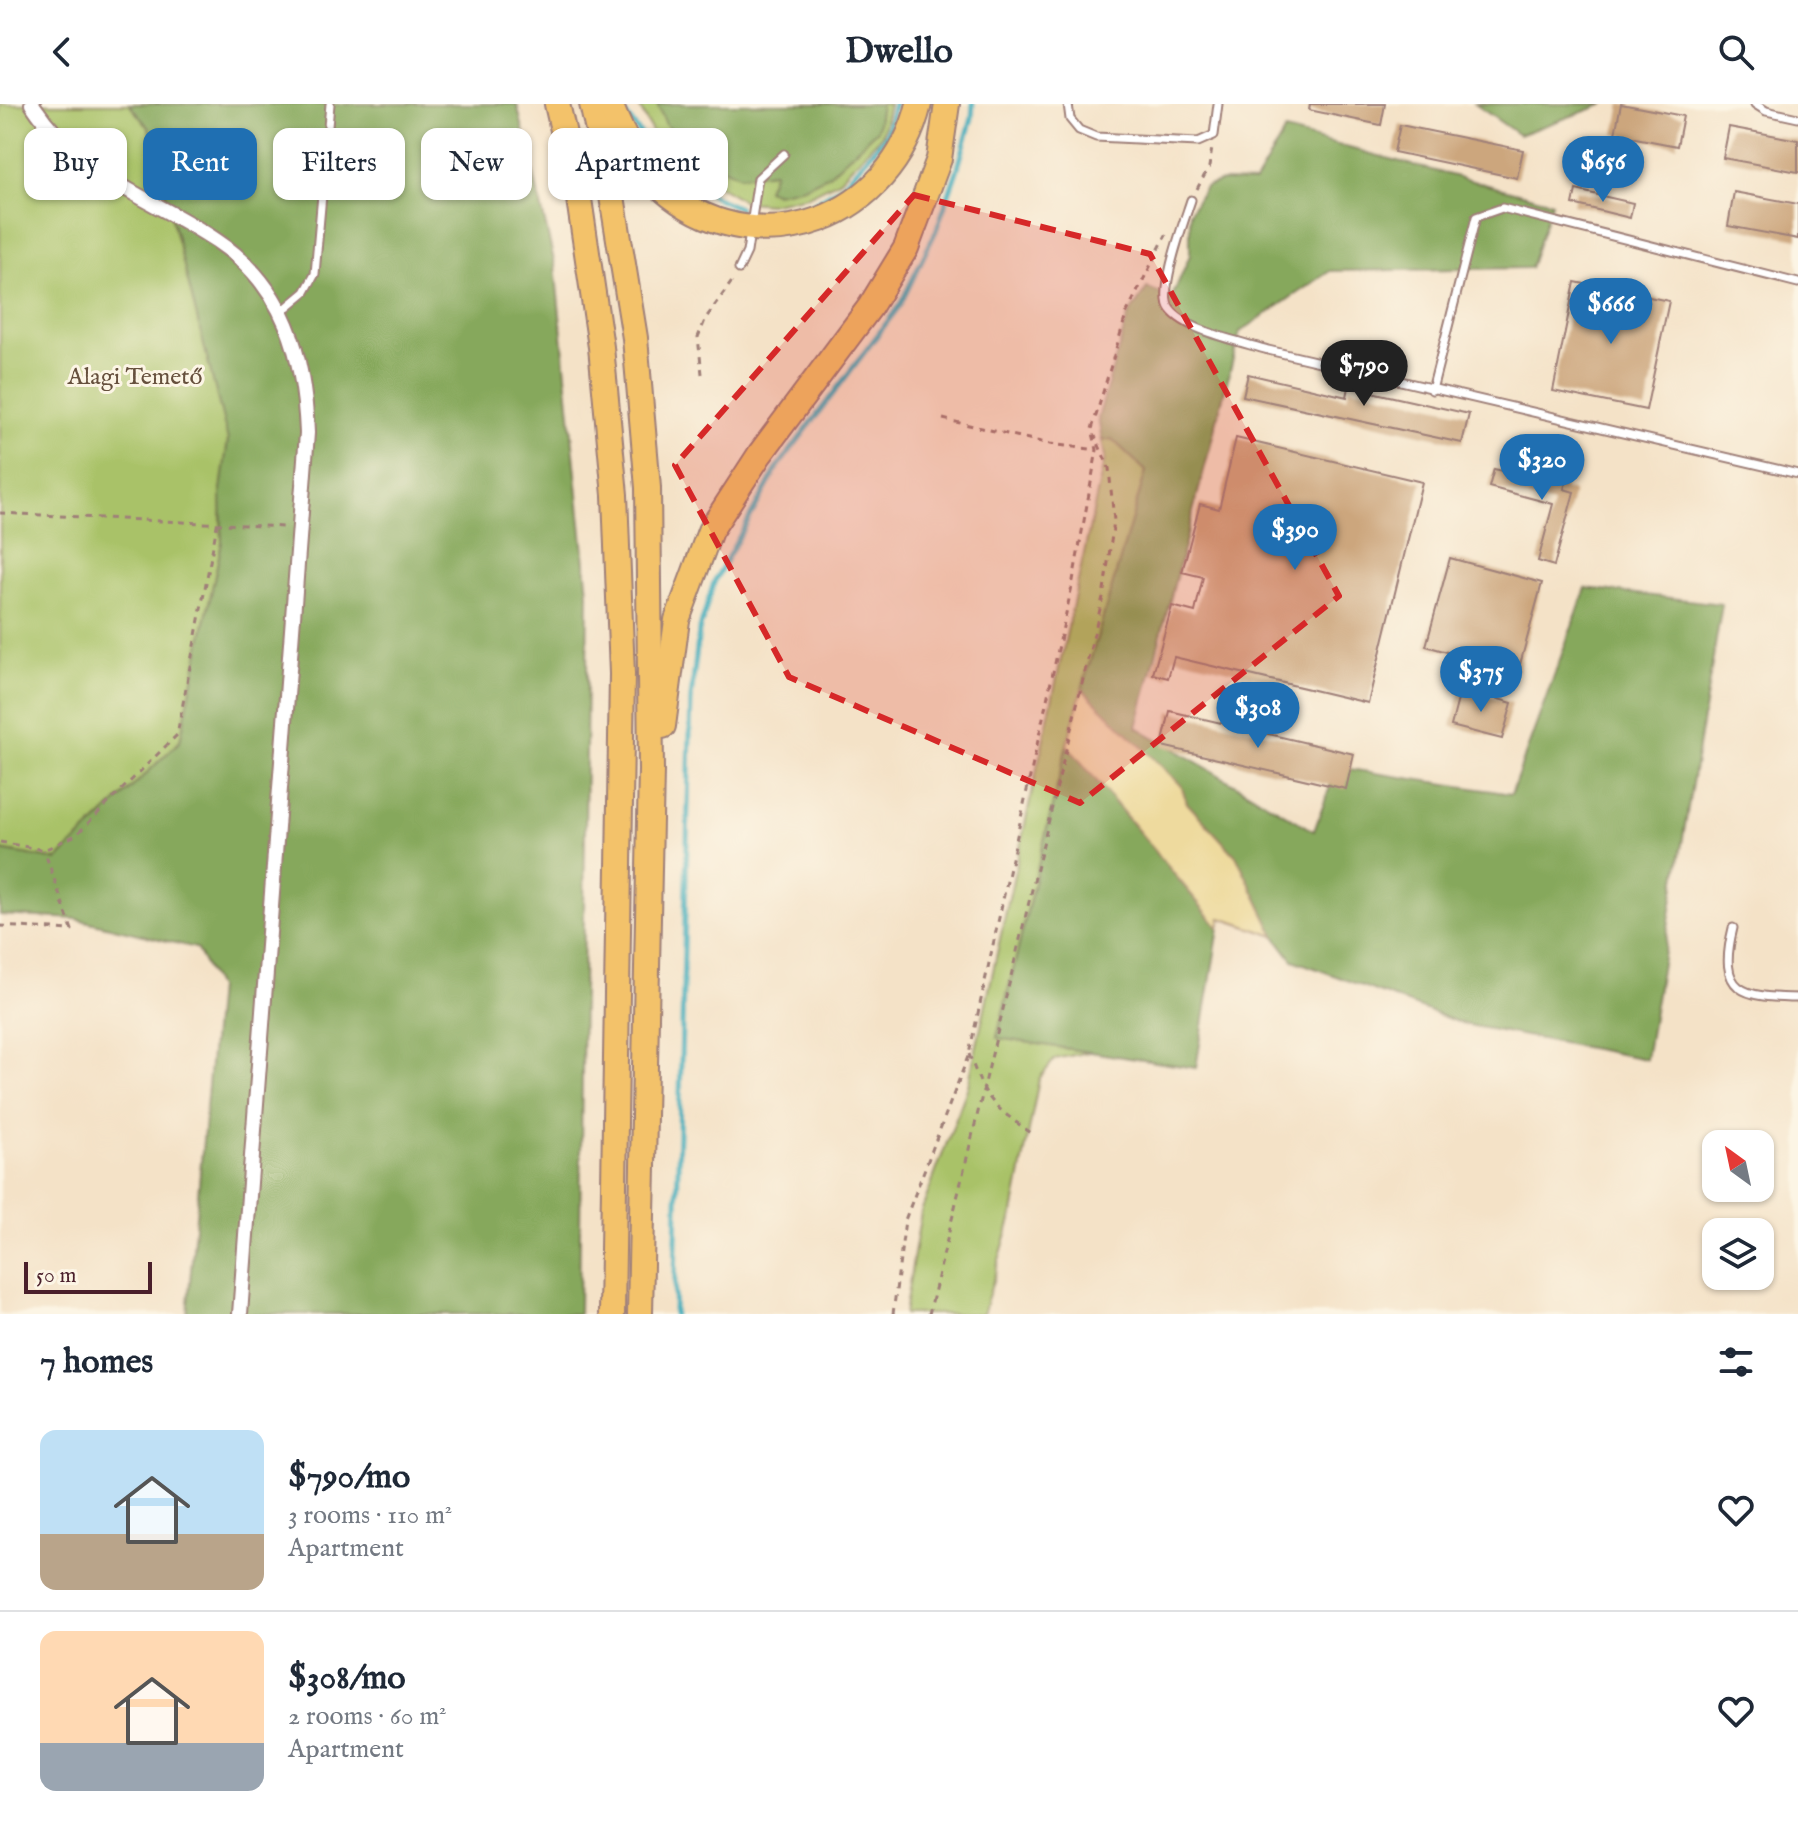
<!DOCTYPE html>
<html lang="en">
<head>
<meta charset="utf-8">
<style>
	body { margin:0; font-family:"IM FELL English",serif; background:#f2f2f3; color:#1f2937; height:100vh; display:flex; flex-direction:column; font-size:30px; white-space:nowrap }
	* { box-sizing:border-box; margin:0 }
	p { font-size:26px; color:#747a83 }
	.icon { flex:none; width:44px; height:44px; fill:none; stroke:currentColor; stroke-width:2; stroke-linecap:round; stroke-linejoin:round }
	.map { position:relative; height:1210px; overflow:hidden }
	.panel { display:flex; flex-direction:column; background:#fff; flex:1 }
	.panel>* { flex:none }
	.banner { position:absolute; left:24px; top:24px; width:800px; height:72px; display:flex; gap:16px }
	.needle { width:52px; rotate:327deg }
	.fabs { position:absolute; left:1702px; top:1026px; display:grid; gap:16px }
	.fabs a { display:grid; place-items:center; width:72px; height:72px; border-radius:16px; background:#fff; box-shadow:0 2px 6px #0004; font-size:40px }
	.scale { position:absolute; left:24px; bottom:20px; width:128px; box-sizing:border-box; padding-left:8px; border:4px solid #4a1f2b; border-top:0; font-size:22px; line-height:28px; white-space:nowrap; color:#4a1f2b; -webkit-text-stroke:6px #fcf5e5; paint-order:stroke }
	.price { position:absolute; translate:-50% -68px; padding:0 18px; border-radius:28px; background:#1f6fb2; color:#fff; font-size:26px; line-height:52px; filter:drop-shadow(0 2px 4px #0008) }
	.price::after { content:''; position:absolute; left:50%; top:48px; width:24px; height:18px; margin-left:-12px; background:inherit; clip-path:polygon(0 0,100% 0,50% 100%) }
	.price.selected { background:#222; color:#fff }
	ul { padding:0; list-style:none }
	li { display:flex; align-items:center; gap:24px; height:200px; padding:0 40px }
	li+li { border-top:2px solid #e0e1e3 }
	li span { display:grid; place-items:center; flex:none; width:224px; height:160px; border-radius:16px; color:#555 }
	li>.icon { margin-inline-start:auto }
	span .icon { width:96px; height:96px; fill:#fffc; stroke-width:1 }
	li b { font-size:34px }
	h2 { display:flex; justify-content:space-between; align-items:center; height:96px; padding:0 40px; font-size:34px }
	.tag { padding:0 28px; border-radius:16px; background:#fff; box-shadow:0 2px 6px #0004; font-size:28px; line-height:72px }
	.tag.selected { background:#1f6fb2; color:#fff }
	header { display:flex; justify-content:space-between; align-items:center; height:104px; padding:0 40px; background:#fff; font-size:36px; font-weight:700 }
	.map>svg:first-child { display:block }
</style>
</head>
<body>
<header><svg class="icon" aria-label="back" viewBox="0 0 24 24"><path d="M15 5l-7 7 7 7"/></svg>Dwello<svg class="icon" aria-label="search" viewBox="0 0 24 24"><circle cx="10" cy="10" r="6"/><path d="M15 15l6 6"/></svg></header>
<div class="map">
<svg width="1798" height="1210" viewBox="0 0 1798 1210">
	<rect width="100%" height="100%" fill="#fcf5e5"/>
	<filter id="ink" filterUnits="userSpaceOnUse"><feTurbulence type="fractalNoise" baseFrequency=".0125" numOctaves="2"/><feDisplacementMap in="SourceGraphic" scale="16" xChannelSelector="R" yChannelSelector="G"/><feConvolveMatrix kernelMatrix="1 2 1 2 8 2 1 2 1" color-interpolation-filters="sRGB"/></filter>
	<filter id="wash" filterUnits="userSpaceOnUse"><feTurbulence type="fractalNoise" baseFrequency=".006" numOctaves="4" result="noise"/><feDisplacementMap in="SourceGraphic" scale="32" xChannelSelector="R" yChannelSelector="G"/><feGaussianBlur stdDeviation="1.8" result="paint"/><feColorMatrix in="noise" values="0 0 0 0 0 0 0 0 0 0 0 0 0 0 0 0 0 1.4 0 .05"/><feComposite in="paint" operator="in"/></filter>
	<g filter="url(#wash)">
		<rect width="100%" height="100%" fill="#f4e2c7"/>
		<g fill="#a9c268" stroke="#7a704a" stroke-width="2">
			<path d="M0,0h129l20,24 28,112 75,69 -31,208 1,25 -42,199 -123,119 -57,-10z"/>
			<path d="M638,0h251l-7,31 -45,47 -29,14 -39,8 -23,-2 -53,-31 -40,-37z"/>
			<path d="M1112,335l34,32 -79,274 -70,292 92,15 -34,7 -16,20 -26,134 -30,101h-79l17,-102 47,-126 137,-629 -3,-16z"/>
		</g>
		<g fill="#86a85c" stroke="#686444" stroke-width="2">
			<path d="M129,0h388l38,161 33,328 -9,721h-392l30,-326 -21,-40 -119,-29 -77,-4v-65l57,10 123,-119 42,-199 -1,-53 7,-49 -79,-312z"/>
			<path d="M657,0h224l-4,26 -48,45 -25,12 -28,6 -9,-4 7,-17 -34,4 -34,-16 -40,-35z"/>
			<path d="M1475,0h130l-86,31z"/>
			<path d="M1285,27l267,71 -22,66 -200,3 -90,61 -103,395 177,104 23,-64 174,27 75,-206 136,16 -76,455 -183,-35 -170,-64 -18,-24 -38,-79 -50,-54 -7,-18 -98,-96 64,-218 -34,-32 -10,2 -4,-23 30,-102 19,-28 25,9 18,-42v-43l15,-25 17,-6 33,1z"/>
			<path d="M1067,641l152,183 -23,140 -199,-30z"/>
		</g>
		<path fill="#eeda9e" stroke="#9c7c64" stroke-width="2" d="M1082,585l99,96 6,18 50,54 38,79 -54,-18 -2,10 -152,-183z"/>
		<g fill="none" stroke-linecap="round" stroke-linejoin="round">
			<g stroke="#3dacbb" stroke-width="5">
				<path d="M627,12c33,46 60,71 112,92"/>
				<path d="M767,108l44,-7 31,-19 44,-50 8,-32"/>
				<path d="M674,1210l17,-616 8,-67 15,-49 64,-115 122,-162 36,-74 21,-60 15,-53 1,-14"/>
			</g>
		</g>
		<g id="blocks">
			<g fill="#cca67d">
				<path d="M1310,0h75l-4,21 -72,-15z"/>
				<path d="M1621,0l62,12 -6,30 -62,-12z"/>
				<path d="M1400,21l123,25 -6,28 -123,-26z"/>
				<path d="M1729,23l69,13v32l-75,-14z"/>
				<path d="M1576,86l57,13 -3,15 -57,-14z"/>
				<path d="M1734,88l64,12v35l-70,-13z"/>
				<path d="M1575,178l94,19 -23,109 -93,-19z"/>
				<path d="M1248,270l99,23 2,-10 120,27 -7,29 -219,-47z"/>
				<path d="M1236,334l186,44 -54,221 -194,-46 -6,21 -15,-4 19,-68 23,6 8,-35 -21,-5 18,-68 19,5z"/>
				<path d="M1542,360l27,7 -5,18 10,3 -20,74 -16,-5 15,-57 -64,-17 5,-18 43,11z"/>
				<path d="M1450,454l92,25 -24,89 -92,-26z"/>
				<path d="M1461,584l51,15 -10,36 -51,-13z"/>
				<path d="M1170,607l184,43 -8,35 -184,-43z"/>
			</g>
		</g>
	</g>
	<g filter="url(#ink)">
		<use href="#blocks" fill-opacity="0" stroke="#9f8079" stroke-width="2"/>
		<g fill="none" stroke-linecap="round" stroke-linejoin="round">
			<defs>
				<g id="service">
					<path d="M1068,0l2,15 9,11 17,7 102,5 16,-7 4,-31"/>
					<path d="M1755,0l11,7 32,7"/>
					<path d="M1191,96c-6,19 -34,93 -21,109 16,22 72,33 98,41l530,124"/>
					<path d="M739,165l8,-17 11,-74 26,-24"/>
					<path d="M281,208l24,-20 10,-18 15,-170"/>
					<path d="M1432,286l44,-173 26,-9 296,75"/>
					<path d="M1733,824c-16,65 9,69 65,70"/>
				</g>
				<path id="minor" d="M32,0c51,77 115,90 185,137 68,45 87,115 90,192l-67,881"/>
				<g id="trunk">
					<path d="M557,0l22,95 22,148 14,148 7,179 -10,640"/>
					<path d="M592,0l18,80 25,154 13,150 3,282 -11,544"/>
					<path d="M610,0c12,32 32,70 60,91 94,72 222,23 249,-91"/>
					<path d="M663,622l14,-106 33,-89 50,-77 110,-147 36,-59 33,-89 8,-55"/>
				</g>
			</defs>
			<use href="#service" stroke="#9f8079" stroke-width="11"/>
			<use href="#minor" stroke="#9f8079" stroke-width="18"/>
			<use href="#trunk" stroke="#9f8079" stroke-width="28"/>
			<g stroke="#9f8079" stroke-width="3" stroke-dasharray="6 6" stroke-linecap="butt">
				<path d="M1197,85l12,-22 3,-19"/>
				<path d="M702,270l-4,-37 8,-19 27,-38"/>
				<path d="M943,315l107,25 47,6"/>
				<path d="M0,409l284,14"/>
				<path d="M0,738l44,8 32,-15 101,-100 40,-210"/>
				<path d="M0,822l72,4 -28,-80"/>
				<path d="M969,950c17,47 22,50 62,79"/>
				<path d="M893,1210l12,-94 64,-166 103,-468 25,-136 -5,-21 35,-117 39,-77"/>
				<path d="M929,1210l174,-717 11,-76 -5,-53 -14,-32"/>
			</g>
			<use href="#service" stroke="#fff" stroke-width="7"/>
			<use href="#minor" stroke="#fff" stroke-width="14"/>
			<use href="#trunk" stroke="#f3c26a" stroke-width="24"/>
		</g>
	</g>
	<path fill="#d62828" fill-opacity="0.2" stroke="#d62828" stroke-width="6" stroke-dasharray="16 10" stroke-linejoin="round" d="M914,91l236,59 189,342 -259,207 -291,-126 -114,-212z"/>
	<g text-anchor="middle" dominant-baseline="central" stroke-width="6" stroke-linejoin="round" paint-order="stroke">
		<g font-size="24" fill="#66503d" stroke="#fcf5e5">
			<text x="135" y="273">Alagi Temető</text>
		</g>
	</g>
</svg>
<div class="fabs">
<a><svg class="needle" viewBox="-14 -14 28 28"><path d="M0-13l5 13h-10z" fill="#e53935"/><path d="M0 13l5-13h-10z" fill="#747a83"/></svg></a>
<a><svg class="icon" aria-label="layers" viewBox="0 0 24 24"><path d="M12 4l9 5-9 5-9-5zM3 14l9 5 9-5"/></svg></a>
</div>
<div class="scale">50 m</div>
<b class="price" style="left:1603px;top:100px">$656</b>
<b class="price" style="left:1611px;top:242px">$666</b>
<b class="price selected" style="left:1364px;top:304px">$790</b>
<b class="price" style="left:1542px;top:398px">$320</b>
<b class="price" style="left:1295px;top:468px">$390</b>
<b class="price" style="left:1481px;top:610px">$375</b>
<b class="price" style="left:1258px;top:646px">$308</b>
<div class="banner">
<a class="tag">Buy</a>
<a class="tag selected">Rent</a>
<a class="tag">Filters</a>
<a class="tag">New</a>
<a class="tag">Apartment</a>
</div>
</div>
<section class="panel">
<h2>7 homes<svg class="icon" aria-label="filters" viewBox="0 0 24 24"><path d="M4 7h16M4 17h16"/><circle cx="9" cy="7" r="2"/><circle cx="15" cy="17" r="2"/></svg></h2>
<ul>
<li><span style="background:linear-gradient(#bfe0f5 65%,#b9a48a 0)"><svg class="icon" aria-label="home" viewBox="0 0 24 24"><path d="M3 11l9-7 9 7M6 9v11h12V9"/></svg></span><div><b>$790/mo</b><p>3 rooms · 110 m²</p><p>Apartment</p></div><svg class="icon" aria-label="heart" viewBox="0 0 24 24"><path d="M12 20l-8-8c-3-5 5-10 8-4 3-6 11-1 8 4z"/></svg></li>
<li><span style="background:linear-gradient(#ffd9b3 70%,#9aa5b1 0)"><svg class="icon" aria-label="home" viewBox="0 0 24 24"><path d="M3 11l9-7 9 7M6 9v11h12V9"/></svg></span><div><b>$308/mo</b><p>2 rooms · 60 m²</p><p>Apartment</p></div><svg class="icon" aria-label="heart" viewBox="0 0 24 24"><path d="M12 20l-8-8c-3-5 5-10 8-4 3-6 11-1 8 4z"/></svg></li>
</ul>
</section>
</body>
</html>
